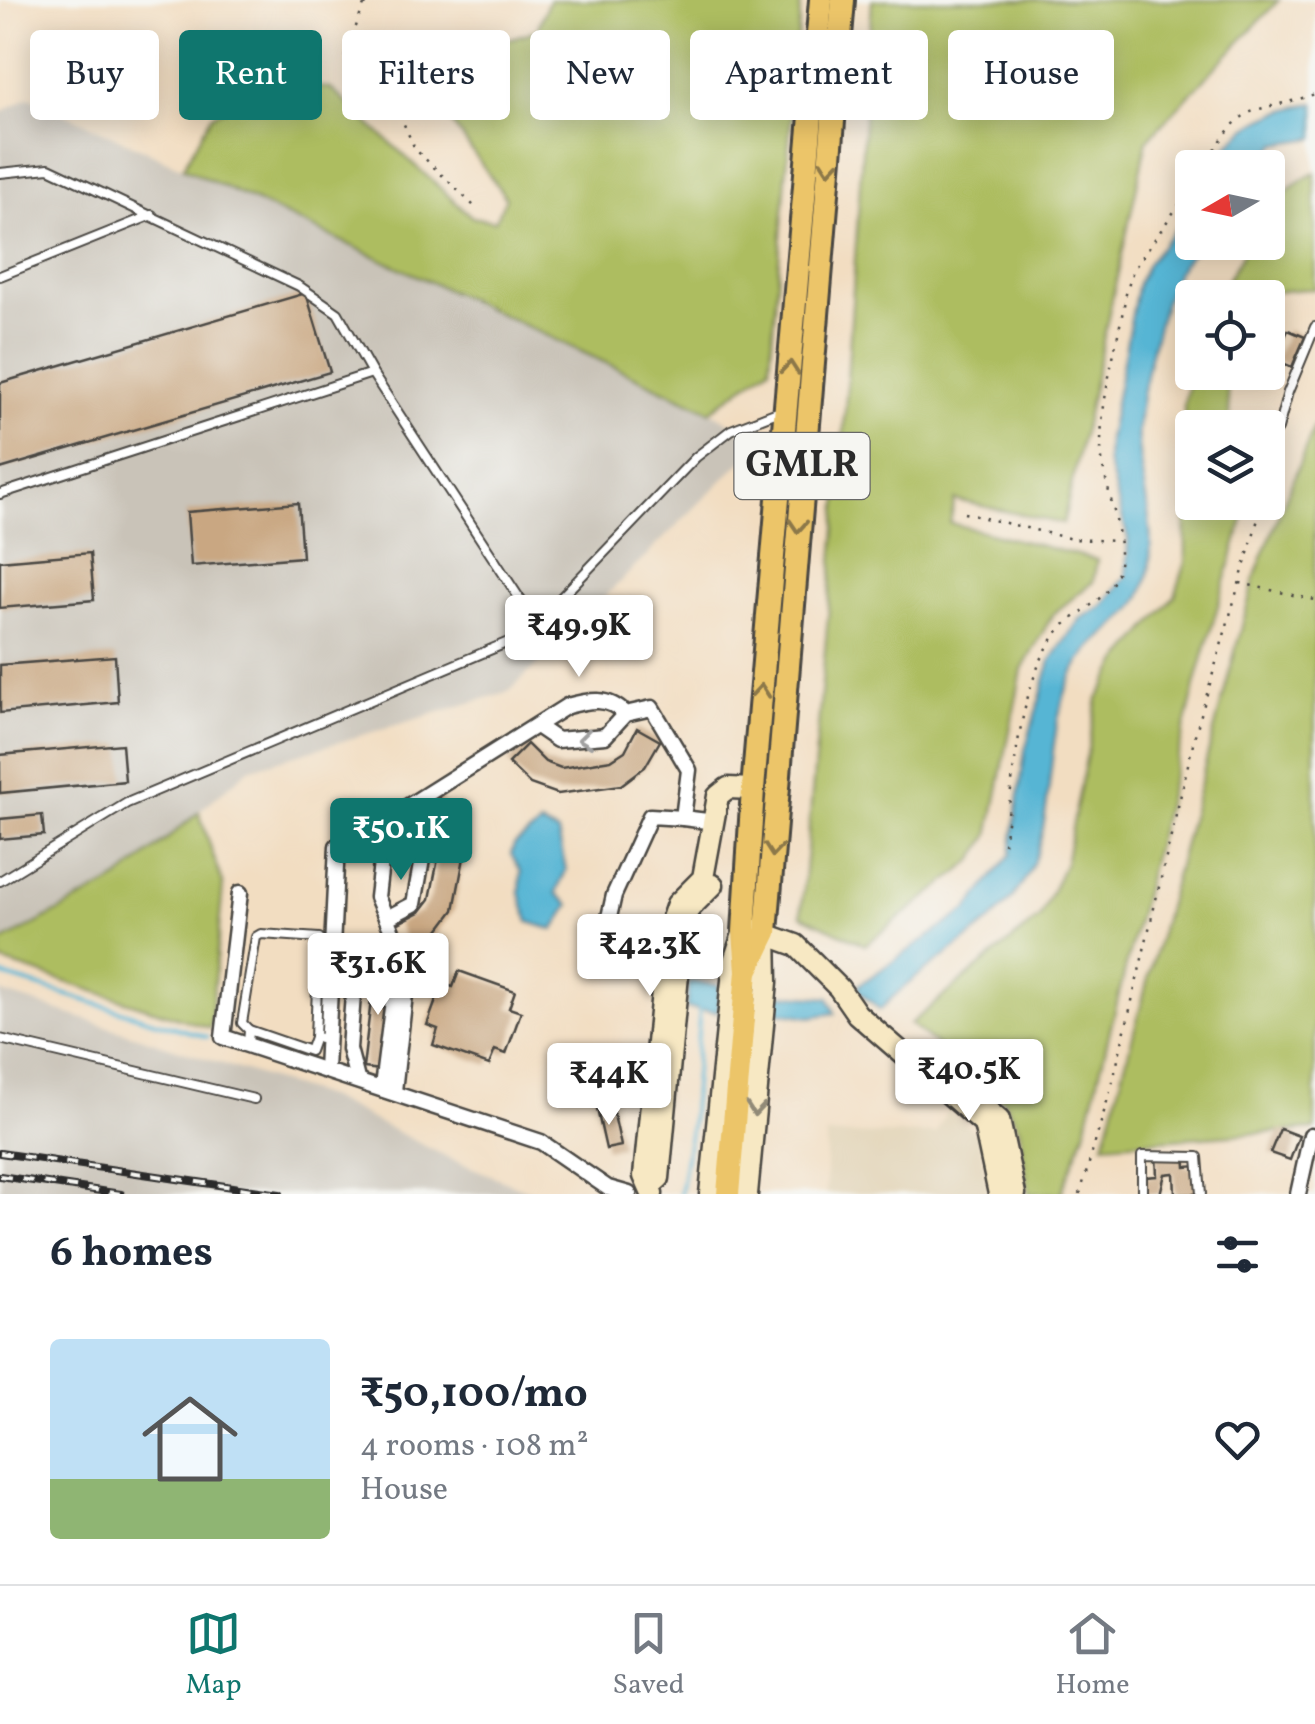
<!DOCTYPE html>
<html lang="en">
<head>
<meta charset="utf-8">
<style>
	body { margin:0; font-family:Vollkorn,serif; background:#f2f2f3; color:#1f2937; height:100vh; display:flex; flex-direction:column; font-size:38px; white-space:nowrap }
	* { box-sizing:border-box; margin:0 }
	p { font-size:32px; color:#747a83 }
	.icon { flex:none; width:55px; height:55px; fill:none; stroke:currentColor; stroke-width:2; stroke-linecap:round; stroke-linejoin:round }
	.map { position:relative; height:1194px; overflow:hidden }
	.drawer { display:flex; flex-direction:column; background:#fff; flex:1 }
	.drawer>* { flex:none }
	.hud { position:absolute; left:30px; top:30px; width:1255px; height:90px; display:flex; gap:20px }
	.needle { width:65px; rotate:261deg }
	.tools { position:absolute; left:1175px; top:150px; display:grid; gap:20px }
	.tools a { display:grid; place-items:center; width:110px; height:110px; border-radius:10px; background:#fff; box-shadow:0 5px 25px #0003; font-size:50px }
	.price { position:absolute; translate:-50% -85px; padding:0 22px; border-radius:10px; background:#fff; color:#222; font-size:32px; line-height:65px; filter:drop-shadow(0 2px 5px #0008) }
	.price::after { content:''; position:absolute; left:50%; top:60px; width:30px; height:22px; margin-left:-15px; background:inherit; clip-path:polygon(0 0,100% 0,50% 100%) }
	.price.selected { background:#0f766e; color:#fff }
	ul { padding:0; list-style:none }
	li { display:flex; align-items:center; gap:30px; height:250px; padding:0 50px }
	li span { display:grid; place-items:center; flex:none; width:280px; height:200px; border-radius:10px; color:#555 }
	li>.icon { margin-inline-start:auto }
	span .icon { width:120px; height:120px; fill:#fffc; stroke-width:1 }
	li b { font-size:42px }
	h2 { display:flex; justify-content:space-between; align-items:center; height:120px; padding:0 50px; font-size:42px }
	.pill { padding:0 35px; border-radius:10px; background:#fff; box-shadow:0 5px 25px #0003; font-size:35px; line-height:90px }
	.pill.selected { background:#0f766e; color:#fff }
	.tabs { display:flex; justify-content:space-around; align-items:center; height:140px; border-top:2px solid #e0e1e3; background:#fff; font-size:28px; color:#747a83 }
	.tabs a { display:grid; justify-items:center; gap:5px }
	.tabs .selected { color:#0f766e }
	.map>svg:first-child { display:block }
</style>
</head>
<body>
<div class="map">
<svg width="1315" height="1194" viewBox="0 0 1315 1194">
	<rect width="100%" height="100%" fill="#f6f6f2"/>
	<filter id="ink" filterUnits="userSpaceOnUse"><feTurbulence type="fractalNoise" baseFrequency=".01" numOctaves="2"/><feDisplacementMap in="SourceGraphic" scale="20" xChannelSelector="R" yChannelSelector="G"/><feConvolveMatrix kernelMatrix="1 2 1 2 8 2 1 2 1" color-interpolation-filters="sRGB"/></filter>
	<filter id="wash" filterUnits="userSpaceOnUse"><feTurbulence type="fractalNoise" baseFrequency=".0048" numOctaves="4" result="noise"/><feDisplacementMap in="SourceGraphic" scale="40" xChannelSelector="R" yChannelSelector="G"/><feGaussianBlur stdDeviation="2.25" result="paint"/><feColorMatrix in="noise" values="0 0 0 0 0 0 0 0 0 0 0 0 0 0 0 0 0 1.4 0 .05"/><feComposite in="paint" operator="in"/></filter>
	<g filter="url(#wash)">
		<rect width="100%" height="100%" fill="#f2ddc1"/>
		<path fill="#e1d2b4" d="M947,1110l32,26 9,58h-162v-59l110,-2z"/>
		<g fill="#c9c3b8">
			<path d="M29,97l681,314 52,30 -252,250 -261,78 -130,110 -119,64v-830z"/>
			<path d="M0,992l329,106 124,62 84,34h-537z"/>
		</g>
		<g fill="#adbd60" stroke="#6c7446" stroke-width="2.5">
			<path d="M549,0h252l-31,367 -60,44 -527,-243 29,-53 61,-29 57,2 142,129 23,4 11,-23 -79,-109 10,-27 100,-32z"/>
			<path d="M872,0h407l-132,140 -84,384 -108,-24 -5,23 147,37 -4,22 -40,32 -31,56 -33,166 -16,25 -108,84 -64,-30 40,-442z"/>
			<path d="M1315,173v116c-34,0 -63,9 -98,8l32,-54 19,-1c0,-35 15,-54 47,-69z"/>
			<path d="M1192,367v5l33,1 6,54 -39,1v74l56,1 -50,171 -113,458 -24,62h-32l-10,-66 -15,-27 -94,-77 130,-107 25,-54 33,-164 20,-36 57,-67 11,-34 -2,-158z"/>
			<path d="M1315,424v705l-211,15 152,-571z"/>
			<path d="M199,812l24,73 -13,143 -210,-67v-18l119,-64z"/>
		</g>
		<g fill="#56b5d4" stroke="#407080" stroke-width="2.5">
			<path d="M1315,103v35l-38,6 -24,23h-39c22,-41 57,-56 101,-64z"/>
			<path d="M1192,208v34l9,1c-8,9 -18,18 -24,29 -16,30 -42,137 -39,170 3,42 18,86 11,128 -8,53 -48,56 -71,95 -36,59 -20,149 -49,207 -31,62 -104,88 -149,138l-21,-19v-6l108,-75 44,-56 14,-104 26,-90 29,-41 22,-13 24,-30 2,-37 -21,-78 1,-22 30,-156 9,-19z"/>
			<path d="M541,825l17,8 8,37 -10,23 14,12 -16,25 -25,-8 -9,-29 1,-21 -10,-18 3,-9z"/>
			<path d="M689,981l30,4 -1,27 -32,-4z"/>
			<path d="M761,993l68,5 6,15 -25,4 -50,-8z"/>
		</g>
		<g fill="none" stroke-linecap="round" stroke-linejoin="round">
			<g stroke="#56b5d4" stroke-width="4">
				<path d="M0,975l207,62"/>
				<path d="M680,1194l11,-69 9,-119"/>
			</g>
		</g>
		<g id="blocks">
			<g fill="#c9a782">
				<path d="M306,293l24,79 -330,97v-86z"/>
				<path d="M1288,330l17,7 -13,30 -17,-7z"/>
				<path d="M298,503l4,54 -111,9 -4,-54z"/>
				<path d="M90,553l4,47 -94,8v-47z"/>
				<path d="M115,656l3,46 -118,11v-48z"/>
				<path d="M637,728l23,13 -15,26 -24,18 -63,9 -28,-10 -22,-21 19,-19 18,18 16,6 50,-8 14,-9z"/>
				<path d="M122,744l3,37 -125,12v-38z"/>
				<path d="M438,796l20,23 8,28 -12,63 -18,24 -27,13 -12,-23 23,-12 10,-13 10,-50 -5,-16 -17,-19z"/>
				<path d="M42,815l2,20 -44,4v-20z"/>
				<path d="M375,966l17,2 -11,102 -18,-2z"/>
				<path d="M459,971l56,20 -6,17 12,4 -15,42 -11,-4 -6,15 -56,-20 5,-16 -11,-4 15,-41 11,3z"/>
				<path d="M612,1106l9,40 -15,3 -9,-40z"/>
				<path d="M1280,1129l19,7 -9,24 -20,-7z"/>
				<path d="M1185,1153l1,14 14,-1 1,28h-26l-1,-21 -9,1 -5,20h-20l5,-17 12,-1 -1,-21z"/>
			</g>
		</g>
	</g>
	<g filter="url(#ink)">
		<use href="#blocks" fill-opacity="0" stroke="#494642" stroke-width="2.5"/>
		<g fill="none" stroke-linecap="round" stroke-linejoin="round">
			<defs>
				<g id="lane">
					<path d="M0,173l49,-5 250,118 39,27 34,60 163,249"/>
					<path d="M0,276l152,-61"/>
					<path d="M1278,429l10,-37 27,-65"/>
					<path d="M0,494l372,-121"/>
					<path d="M0,881l127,-78 398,-168 171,-178 35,-27 49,-19"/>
					<path d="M249,1030l61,21 5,-14"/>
					<path d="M0,1039l254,60"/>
					<path d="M248,1044l1,-14 -7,-7 14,-86 5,-3 58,4 -4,99 12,2"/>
					<path d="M1142,1194v-38l56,1 3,37"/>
				</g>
				<g id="street">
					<path d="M538,727l19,13 48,-4 20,-22 27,-6 37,62 -6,48 32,4"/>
					<path d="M240,893l-17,144 318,105 67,46 21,6"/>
					<path d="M387,918l27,-14 10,-56 -17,-41"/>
					<path d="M603,944l11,-49 36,-79 33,2"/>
					<path d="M326,1070l11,-224"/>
					<path d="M357,1079l-8,-30 6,-82 10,-9 24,3 7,15 -14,111"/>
					<path d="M394,1091l14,-123 -31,-71 9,-77 181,-114c22,-6 41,-10 58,8"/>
					<path d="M1298,1194l13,-59"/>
				</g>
				<g id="secondary">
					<path d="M751,929l45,16 43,43 18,26 127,110 15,70"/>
					<path d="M935,1065l64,55 16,74"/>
					<path d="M650,1186l9,-8 23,-246 7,-23 24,-24"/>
					<path d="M652,1194l-8,-18 24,-246 9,-26 26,-26 15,-82 10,-8 25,1"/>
					<path d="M710,1194l24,-233 9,-27"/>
					<path d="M747,1194l20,-212 -1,-50"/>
				</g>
				<g id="primary">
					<path d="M748,969l18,-37 77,-932"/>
					<path d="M728,1194l19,-223 -3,-40 9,-142 68,-789"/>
				</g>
			</defs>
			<use href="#lane" stroke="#494642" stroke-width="12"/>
			<use href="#street" stroke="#494642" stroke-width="19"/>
			<use href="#secondary" stroke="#494642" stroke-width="25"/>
			<use href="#primary" stroke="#494642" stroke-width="28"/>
			<g stroke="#494642" stroke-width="2.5" stroke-dasharray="2.5 8" stroke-linecap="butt">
				<path d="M355,0l9,5 22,-5"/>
				<path d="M364,5l-19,51 5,13 48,42 17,38 59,57"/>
				<path d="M1204,168c41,-71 42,-51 111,-74"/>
				<path d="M1268,489l10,-52"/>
				<path d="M964,513l108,26 46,2"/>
				<path d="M1240,583l75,17"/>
				<path d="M1004,844c9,-60 14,-156 50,-207 17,-25 53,-33 63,-64 12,-40 -16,-87 -16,-128 0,-49 17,-103 25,-151l7,-24 59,-84"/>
				<path d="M1080,1194l33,-113 82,-346 68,-233"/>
			</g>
			<use href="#lane" stroke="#fff" stroke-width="8"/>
			<use href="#street" stroke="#fff" stroke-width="14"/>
			<use href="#secondary" stroke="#f7e8c3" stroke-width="20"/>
			<use href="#primary" stroke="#ecc569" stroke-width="22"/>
			<defs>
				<g id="rail">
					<path d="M0,1153l280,41"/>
					<path d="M0,1176l121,18"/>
				</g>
			</defs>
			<use href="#rail" stroke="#2b2b2b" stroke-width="8"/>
			<use href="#rail" stroke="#f6f6f2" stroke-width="4" stroke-dasharray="11" stroke-linecap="butt"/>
		</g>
		<defs><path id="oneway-chevron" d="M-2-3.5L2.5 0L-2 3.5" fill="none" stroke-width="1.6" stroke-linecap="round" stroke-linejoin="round" transform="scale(2.5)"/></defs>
		<g stroke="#8c784a">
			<use href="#oneway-chevron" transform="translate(829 167) rotate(95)"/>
			<use href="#oneway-chevron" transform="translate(790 368) rotate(-85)"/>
			<use href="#oneway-chevron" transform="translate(798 526) rotate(94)"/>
			<use href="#oneway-chevron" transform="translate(761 691) rotate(-85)"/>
			<use href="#oneway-chevron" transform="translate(773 850) rotate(95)"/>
		</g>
		<use stroke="#a0a0a0" href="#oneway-chevron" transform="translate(585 739) rotate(173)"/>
		<use stroke="#918a77" href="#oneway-chevron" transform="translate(755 1109) rotate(95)"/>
	</g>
	<g text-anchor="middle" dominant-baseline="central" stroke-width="8" stroke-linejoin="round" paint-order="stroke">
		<rect fill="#f6f6f2" stroke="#686867" stroke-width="2.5" x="734.5" y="433" width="135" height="66" rx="8"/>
		<g font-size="38" font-weight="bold" fill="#2b2b2b">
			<text x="802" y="466">GMLR</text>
		</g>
	</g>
</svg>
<div class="tools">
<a><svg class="needle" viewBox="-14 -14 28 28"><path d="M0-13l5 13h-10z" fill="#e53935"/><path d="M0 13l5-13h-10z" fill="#747a83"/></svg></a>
<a><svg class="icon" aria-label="locate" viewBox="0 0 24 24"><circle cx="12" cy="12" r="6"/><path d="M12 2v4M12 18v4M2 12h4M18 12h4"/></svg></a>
<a><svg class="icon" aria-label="layers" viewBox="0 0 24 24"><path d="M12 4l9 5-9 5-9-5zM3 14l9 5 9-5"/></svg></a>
</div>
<b class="price" style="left:579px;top:680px">₹49.9K</b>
<b class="price selected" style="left:401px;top:883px">₹50.1K</b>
<b class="price" style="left:650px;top:999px">₹42.3K</b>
<b class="price" style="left:378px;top:1018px">₹31.6K</b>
<b class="price" style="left:969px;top:1124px">₹40.5K</b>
<b class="price" style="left:609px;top:1128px">₹44K</b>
<div class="hud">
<a class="pill">Buy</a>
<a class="pill selected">Rent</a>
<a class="pill">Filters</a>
<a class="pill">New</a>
<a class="pill">Apartment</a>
<a class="pill">House</a>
</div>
</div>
<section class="drawer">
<h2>6 homes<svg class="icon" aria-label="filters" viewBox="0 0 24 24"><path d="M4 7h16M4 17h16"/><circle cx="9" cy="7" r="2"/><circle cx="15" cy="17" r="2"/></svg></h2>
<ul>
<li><span style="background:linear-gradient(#bfe0f5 70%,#8fb573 0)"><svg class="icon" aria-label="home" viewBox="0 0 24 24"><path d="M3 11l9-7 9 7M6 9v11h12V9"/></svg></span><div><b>₹50,100/mo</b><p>4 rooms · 108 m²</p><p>House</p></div><svg class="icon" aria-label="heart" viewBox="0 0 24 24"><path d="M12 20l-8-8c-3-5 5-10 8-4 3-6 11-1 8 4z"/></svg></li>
</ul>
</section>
<nav class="tabs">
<a class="selected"><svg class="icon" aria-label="map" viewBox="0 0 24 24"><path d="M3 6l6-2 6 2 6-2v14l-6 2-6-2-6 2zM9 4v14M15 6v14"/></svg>Map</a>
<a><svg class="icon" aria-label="saved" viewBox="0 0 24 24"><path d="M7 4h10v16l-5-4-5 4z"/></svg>Saved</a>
<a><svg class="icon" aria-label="home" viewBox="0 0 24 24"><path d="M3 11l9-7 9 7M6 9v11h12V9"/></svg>Home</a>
</nav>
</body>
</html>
